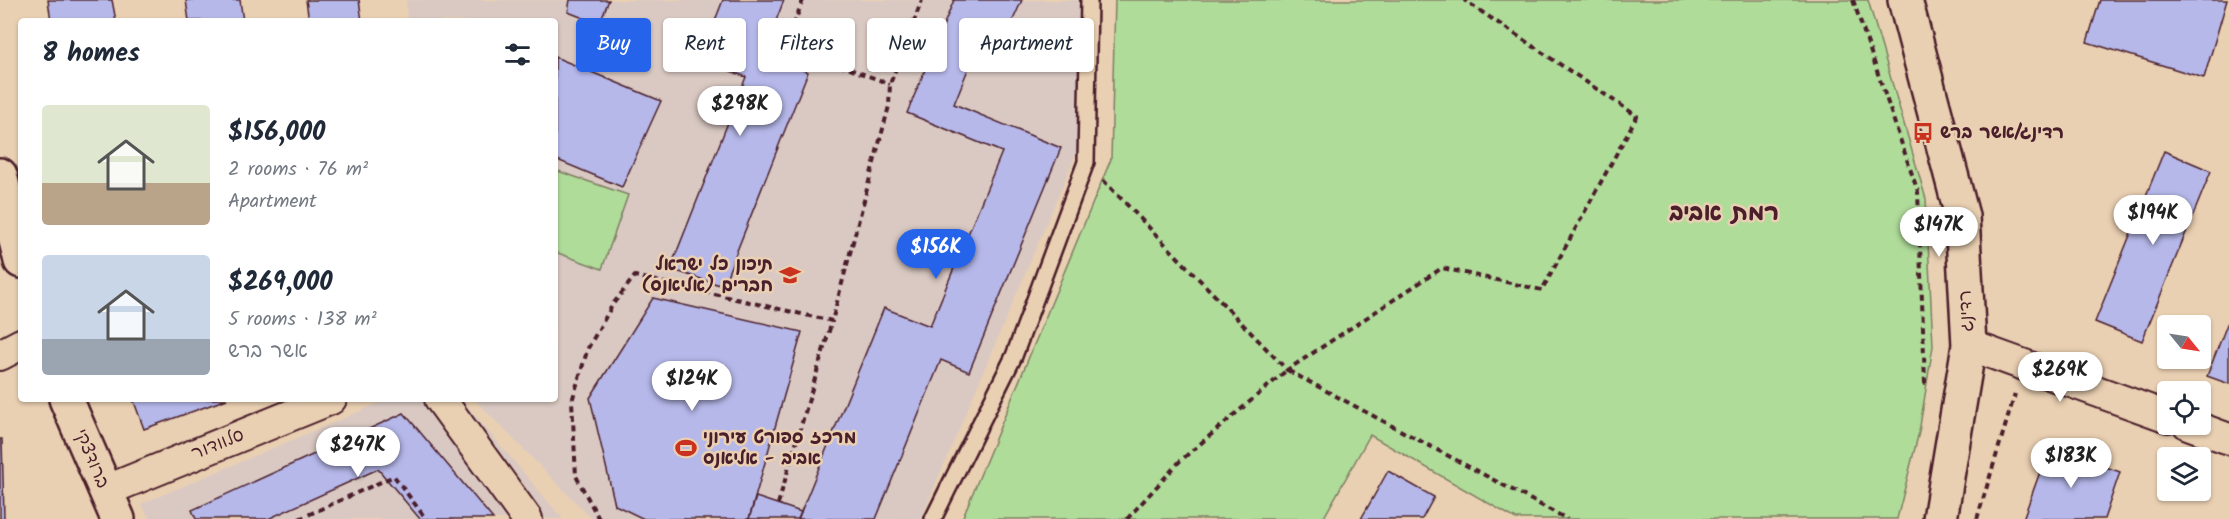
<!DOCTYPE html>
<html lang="en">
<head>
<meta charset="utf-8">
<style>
	body { margin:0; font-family:Kalam,"Playpen Sans Hebrew",sans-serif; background:#f6f6f7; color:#1f2937; height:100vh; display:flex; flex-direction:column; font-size:22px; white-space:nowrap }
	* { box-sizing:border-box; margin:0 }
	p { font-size:20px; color:#747a83 }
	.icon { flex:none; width:33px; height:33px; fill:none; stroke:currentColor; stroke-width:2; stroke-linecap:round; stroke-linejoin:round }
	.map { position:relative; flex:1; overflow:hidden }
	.details { position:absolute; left:18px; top:18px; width:540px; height:384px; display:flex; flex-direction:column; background:#fff; border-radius:6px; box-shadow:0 2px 4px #0004 }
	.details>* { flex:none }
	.top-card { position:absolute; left:576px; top:18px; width:570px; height:54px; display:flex; gap:12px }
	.needle { width:39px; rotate:120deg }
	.controls { position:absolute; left:2157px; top:315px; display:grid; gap:12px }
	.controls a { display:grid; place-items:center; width:54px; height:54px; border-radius:6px; background:#fff; box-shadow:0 2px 4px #0004; font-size:30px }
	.price { position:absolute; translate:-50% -51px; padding:0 14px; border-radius:21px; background:#fff; color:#222; font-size:20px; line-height:39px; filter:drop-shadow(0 2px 3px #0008) }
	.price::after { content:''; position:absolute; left:50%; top:36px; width:18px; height:14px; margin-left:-9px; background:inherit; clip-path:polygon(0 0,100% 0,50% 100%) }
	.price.active { background:#2563eb; color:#fff }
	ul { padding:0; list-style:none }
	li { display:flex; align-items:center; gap:18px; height:150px; padding:0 24px }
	li span { display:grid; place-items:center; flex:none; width:168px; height:120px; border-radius:6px; color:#555 }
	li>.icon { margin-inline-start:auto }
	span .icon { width:72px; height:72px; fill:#fffc; stroke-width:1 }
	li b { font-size:26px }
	h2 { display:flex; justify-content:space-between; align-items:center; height:72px; padding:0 24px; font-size:26px }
	.chip { padding:0 21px; border-radius:6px; background:#fff; box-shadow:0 2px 4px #0004; font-size:21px; line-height:54px }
	.chip.active { background:#2563eb; color:#fff }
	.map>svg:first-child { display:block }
</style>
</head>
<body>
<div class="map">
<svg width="2229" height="519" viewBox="0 0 2229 519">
	<rect width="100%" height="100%" fill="#ead0b2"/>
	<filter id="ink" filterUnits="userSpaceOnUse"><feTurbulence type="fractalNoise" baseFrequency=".0167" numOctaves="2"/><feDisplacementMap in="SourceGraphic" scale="12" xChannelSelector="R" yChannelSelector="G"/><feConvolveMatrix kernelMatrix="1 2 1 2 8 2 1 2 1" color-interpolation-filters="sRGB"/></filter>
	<g filter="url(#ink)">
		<g fill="#dac9c3">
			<path d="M406,0h675l-4,152 -156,367h-329l-118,-120h81v-378h-148z"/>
			<path d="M389,399h72l102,120h-413l-9,-15z"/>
		</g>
		<g fill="#b0dc9a" stroke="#7d7e62" stroke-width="1.5">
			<path d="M1115,0h753l58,199 7,147 -14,86 -22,87h-381l-146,-84 -47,84h-361l149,-360z"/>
			<path d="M555,170l73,25 -26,74 -47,-17z"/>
		</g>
		<g fill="#b6b8ea" stroke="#4a1f2b" stroke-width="1.5">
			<path d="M48,0h64l4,21h-65z"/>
			<path d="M186,0h54l3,21h-54z"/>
			<path d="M306,0h53l3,21h-53z"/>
			<path d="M570,0h39l-10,24 -31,-12z"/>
			<path d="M723,0h61l-21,54 45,18 -85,214 -53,-17 76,-192 -46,-18z"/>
			<path d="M954,0h68l-27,60 -20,-8 -21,52 107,44 -92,224 -28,-12 -65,159h-78l86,-211 46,18 72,-174 -95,-39z"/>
			<path d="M2100,0h127l-23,78 -117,-36z"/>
			<path d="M555,57l106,44 -39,86 -67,-28z"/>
			<path d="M2164,151l47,20 -69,170 -47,-19z"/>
			<path d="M653,298l149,34 -53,187h-105l-29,-14 -25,-107z"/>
			<path d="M2229,319v65l-22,-8z"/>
			<path d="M133,399h94l-83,30z"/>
			<path d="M404,413l89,106h-73l-42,-50 -110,50h-72l-4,-9z"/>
			<path d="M0,439h2l2,80h-4z"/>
			<path d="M2049,447l71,25 -16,47h-81z"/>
			<path d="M1388,471l46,26 -12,22h-61z"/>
			<path d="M756,497l45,15 -3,7h-49z"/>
		</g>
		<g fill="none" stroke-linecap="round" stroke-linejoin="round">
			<defs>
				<path id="lane" d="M933,519l81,-163 72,-194 3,-162"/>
				<g id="street">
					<path d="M1969,345l199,72"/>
					<path d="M0,355l21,-11"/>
					<path d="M440,399l87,120"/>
					<path d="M2188,424l41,15"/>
					<path d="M105,491l226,-92"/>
				</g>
				<g id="secondary">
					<path d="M1905,0l57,216 7,129 -29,174"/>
					<path d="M0,175l21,86"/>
					<path d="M66,399l52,120"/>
				</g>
			</defs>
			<use href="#lane" stroke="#4a1f2b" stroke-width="20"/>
			<use href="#street" stroke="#4a1f2b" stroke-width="34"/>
			<use href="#secondary" stroke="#4a1f2b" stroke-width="38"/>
			<g stroke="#4a1f2b" stroke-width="4" stroke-dasharray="6 4.5" stroke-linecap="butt">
				<path d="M803,0l-17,45 104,39"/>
				<path d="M1853,0l65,192 7,191h5"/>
				<path d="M1103,180l184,190 155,-102 100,22 95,-174 -173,-116"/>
				<path d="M778,504l54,-183"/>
				<path d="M299,519l95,-43 32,43"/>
				<path d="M599,519l-23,-43 -4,-75 16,-53 25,-44 22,-28 197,45 57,-215 1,-22 32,-84"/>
				<path d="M1127,519l53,-58 107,-91 280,149"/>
				<path d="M1977,519l38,-125"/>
			</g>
			<use href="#lane" stroke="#ead0b2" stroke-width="15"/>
			<use href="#street" stroke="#ead0b2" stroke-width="30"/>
			<use href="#secondary" stroke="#ead0b2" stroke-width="33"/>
		</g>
	</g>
	<defs>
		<symbol id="bus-bare" viewBox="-9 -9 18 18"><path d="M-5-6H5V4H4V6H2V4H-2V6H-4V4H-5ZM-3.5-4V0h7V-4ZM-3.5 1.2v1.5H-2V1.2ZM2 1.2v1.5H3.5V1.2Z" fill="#c8321e" stroke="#ead0b2" stroke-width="2.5" paint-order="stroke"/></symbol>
		<symbol id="school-bare" viewBox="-9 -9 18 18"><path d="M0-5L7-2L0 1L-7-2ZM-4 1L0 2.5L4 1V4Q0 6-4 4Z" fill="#c8321e" stroke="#ead0b2" stroke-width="2.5" paint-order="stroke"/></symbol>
		<symbol id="stadium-bare" viewBox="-9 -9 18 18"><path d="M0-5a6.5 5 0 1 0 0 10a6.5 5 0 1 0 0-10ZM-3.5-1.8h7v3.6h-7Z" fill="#c8321e" stroke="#ead0b2" stroke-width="2.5" paint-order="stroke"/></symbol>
	</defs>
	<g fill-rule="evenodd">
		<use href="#bus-bare" x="1908" y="118" width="30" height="30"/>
		<use href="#school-bare" x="775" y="260" width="30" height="30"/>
		<use href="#stadium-bare" x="671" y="433" width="30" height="30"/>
	</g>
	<g text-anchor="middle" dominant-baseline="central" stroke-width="5" stroke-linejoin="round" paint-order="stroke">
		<g font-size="18" font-weight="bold" fill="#4a1f2b" stroke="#ead0b2" text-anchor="start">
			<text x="1940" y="133">רדינג/אשר ברש</text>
			<text x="773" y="265" text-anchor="end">תיכון כל ישראל<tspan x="773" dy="21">חברים (אליאנס)</tspan></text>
			<text x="703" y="438">מרכז ספורט עירוני<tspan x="703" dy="21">אביב - אליאנס</tspan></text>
		</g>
		<g font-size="18" fill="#4a1f2b" stroke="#ead0b2">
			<text transform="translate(1967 311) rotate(-93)">רדינג</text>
			<text transform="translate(218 445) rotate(-22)">סלוודור</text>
			<text transform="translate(91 459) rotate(67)">ברודצקי</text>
		</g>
		<g font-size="24" font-weight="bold" fill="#4a1f2b" stroke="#ead0b2">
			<text x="1724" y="213">רמת אביב</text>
		</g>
	</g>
</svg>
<div class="controls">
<a><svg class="needle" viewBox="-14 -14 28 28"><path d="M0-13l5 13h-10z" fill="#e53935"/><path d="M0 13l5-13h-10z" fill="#747a83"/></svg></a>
<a><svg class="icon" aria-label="locate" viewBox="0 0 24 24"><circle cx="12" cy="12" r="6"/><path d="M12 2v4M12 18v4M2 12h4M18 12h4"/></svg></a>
<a><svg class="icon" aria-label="layers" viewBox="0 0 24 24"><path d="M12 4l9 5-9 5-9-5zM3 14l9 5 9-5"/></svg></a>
</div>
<b class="price" style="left:740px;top:137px">$298K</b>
<b class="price" style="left:2153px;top:246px">$194K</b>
<b class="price" style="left:1939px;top:258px">$147K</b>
<b class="price active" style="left:936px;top:280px">$156K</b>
<b class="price" style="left:2060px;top:403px">$269K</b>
<b class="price" style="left:692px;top:412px">$124K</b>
<b class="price" style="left:358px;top:478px">$247K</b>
<b class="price" style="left:2071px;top:489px">$183K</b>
<div class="top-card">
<a class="chip active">Buy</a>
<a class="chip">Rent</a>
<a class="chip">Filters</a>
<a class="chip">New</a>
<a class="chip">Apartment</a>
</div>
<section class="details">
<h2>8 homes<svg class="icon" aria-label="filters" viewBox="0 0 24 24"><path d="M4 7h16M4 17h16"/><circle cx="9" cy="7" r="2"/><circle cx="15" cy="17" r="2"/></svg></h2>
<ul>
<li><span style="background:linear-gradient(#dfe7d0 65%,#b9a48a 0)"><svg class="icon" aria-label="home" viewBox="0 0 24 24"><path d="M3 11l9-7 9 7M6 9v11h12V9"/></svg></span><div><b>$156,000</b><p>2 rooms · 76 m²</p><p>Apartment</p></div></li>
<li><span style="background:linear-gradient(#c9d6e8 70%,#9aa5b1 0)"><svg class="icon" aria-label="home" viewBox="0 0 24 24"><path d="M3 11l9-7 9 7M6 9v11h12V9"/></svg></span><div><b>$269,000</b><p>5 rooms · 138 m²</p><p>אשר ברש</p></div></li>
</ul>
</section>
</div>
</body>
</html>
